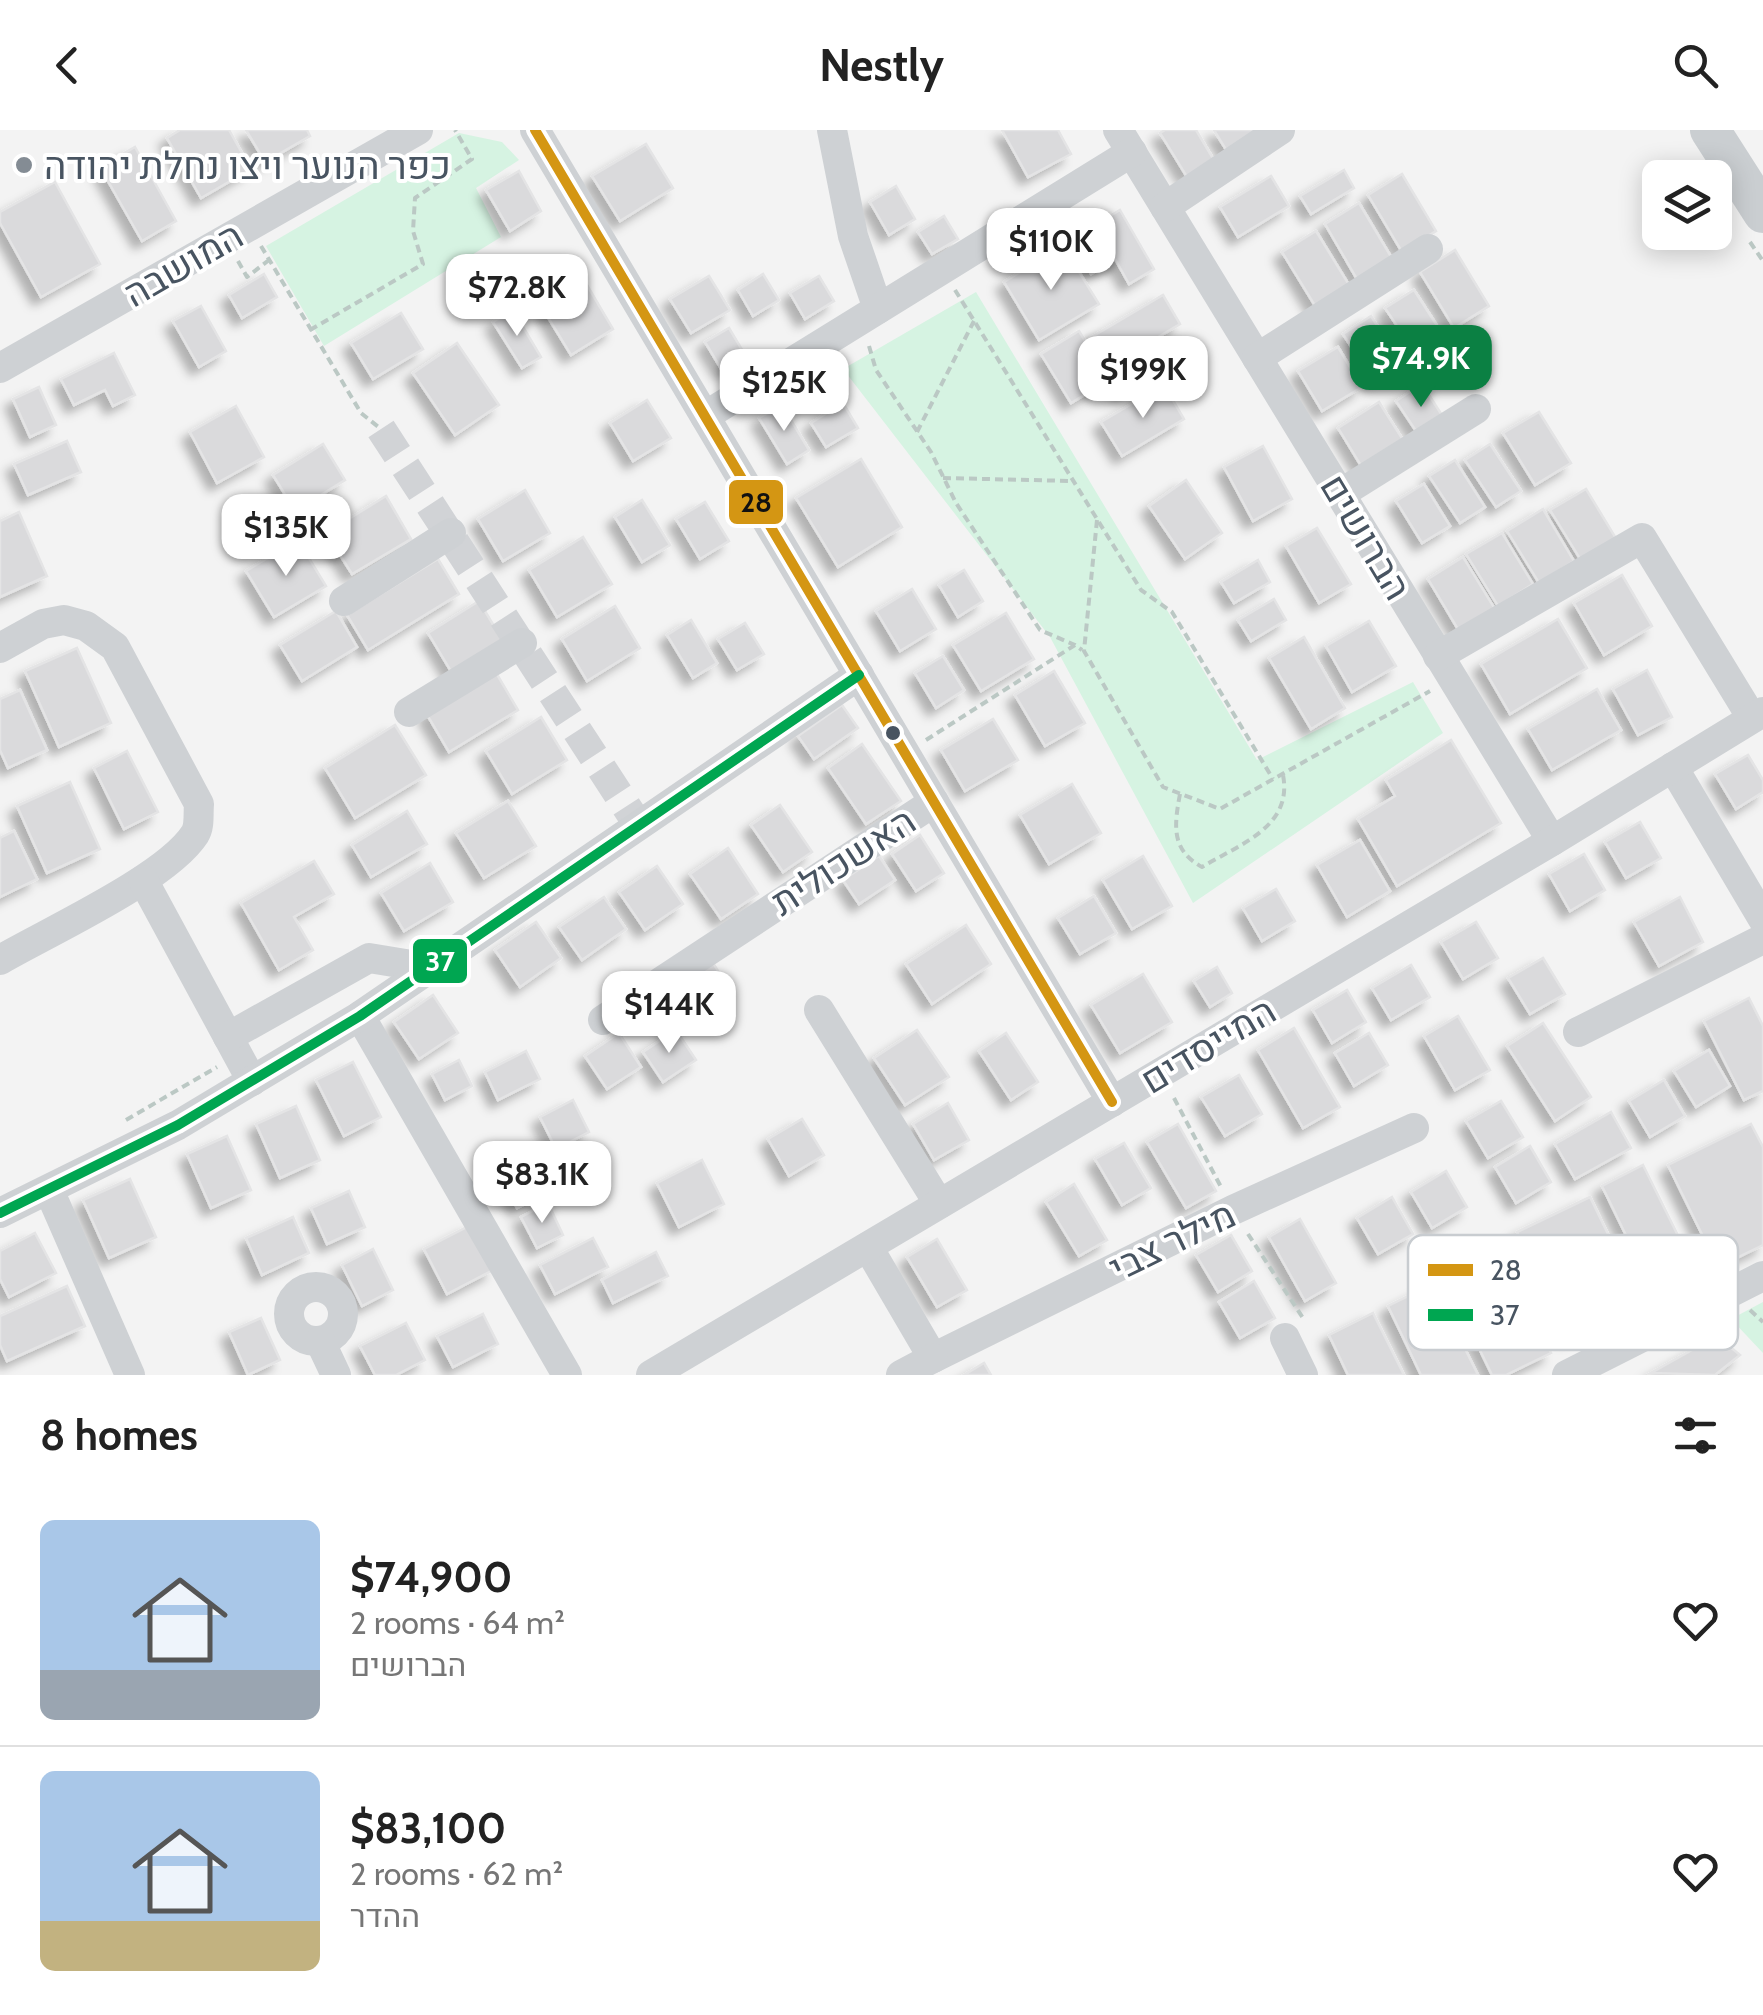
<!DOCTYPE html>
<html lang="en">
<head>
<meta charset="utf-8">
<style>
	body { margin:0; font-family:Cabin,Heebo,sans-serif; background:#f6f6f6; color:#222; height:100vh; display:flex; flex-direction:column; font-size:38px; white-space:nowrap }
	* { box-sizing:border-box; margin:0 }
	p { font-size:32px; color:#767676 }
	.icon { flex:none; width:55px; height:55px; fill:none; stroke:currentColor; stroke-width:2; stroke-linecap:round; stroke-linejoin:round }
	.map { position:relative; height:1245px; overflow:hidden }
	.details { display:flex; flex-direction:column; background:#fff; flex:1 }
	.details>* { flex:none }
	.buttons { position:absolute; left:1642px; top:30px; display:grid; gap:20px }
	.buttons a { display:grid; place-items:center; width:90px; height:90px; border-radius:15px; background:#fff; box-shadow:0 5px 25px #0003; font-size:50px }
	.price { position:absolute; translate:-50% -85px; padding:0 22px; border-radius:20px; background:#fff; color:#222; font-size:32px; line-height:65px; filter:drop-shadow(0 2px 5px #0008) }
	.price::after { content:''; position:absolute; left:50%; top:60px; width:30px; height:22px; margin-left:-15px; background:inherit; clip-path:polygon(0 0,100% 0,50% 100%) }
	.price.on { background:#0b8043; color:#fff }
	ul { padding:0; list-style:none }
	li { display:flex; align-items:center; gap:30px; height:250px; padding:0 40px }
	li+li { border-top:2px solid #e0e0e0 }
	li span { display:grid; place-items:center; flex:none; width:280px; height:200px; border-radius:15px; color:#555 }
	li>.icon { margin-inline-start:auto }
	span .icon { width:120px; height:120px; fill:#fffc; stroke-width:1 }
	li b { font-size:42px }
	h2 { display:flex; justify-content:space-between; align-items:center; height:120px; padding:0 40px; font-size:42px }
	header { display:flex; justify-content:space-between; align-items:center; height:130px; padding:0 40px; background:#fff; font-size:45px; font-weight:700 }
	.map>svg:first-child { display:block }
</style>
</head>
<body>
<header><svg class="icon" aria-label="back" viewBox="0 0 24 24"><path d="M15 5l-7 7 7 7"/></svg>Nestly<svg class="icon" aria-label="search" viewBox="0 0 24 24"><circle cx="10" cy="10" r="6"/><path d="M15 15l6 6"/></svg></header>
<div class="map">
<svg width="1763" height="1245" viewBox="0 0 1763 1245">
	<defs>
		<filter id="shadow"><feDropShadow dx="-8" dy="8" stdDeviation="5" flood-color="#0004"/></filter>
	</defs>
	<rect width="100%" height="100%" fill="#f3f3f3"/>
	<g fill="#d6f3e2">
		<path d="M459,3l43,9 17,18 -43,28 25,49 -177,109 -58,-100z"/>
		<path d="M976,162l281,468 156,-78 30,51 -250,170 -143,-266 -207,-268z"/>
		<path d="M1763,1172v51l-32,-34z"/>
	</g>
	<g fill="#dadadc" stroke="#e4e4e5" stroke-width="2.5" filter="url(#shadow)">
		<path d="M180,0h49l22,39 -50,29 -34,-60z"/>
		<path d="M246,0h61l3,6 -45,26z"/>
		<path d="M1002,0h56l13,24 -43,23z"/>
		<path d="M1165,0h31l18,30 -27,17 -27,-44z"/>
		<path d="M1214,0h42l-25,28z"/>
		<path d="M646,14l27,44 -53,33 -28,-45z"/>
		<path d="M135,17l41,74 -34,20 -42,-74z"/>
		<path d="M1344,40l10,18 -43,26 -11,-18z"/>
		<path d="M519,41l22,40 -31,20 -24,-41z"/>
		<path d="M1402,44l34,57 -34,21 -34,-57z"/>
		<path d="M1271,46l18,30 -51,31 -18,-30z"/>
		<path d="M55,52l45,82 -59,33 -41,-74v-11z"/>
		<path d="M896,56l19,33 -26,16 -19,-33z"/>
		<path d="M1359,73l34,57 -35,21 -33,-57z"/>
		<path d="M1120,80l34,59 -25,15 -14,-25 -24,15 -20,-35z"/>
		<path d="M944,86l14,23 -26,15 -14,-22z"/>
		<path d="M1316,101l35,57 -34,21 -35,-57z"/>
		<path d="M1063,116l36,58 -60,36 -35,-58z"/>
		<path d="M1455,120l34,56 -35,22 -34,-56z"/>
		<path d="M264,144l13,23 -35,21 -13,-23z"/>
		<path d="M763,144l16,26 -26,16 -15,-26z"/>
		<path d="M709,146l21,34 -39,23 -21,-34z"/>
		<path d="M819,146l15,25 -29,18 -15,-26z"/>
		<path d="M584,150l29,49 -42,26 -30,-49z"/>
		<path d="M1414,160l29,45 -28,18 -30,-45z"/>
		<path d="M1163,165l17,29 -50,30 15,25 -23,14 -32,-55z"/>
		<path d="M201,176l25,45 -27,16 -26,-46z"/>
		<path d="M513,180l28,47 -19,11 -29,-46z"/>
		<path d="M401,183l22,36 -50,30 -22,-36z"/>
		<path d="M1371,186l29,45 -28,18 -29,-45z"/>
		<path d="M729,198l18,30 -24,14 -18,-30z"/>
		<path d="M1079,201l30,49 -38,23 -30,-49z"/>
		<path d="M457,213l42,62 -44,30 -42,-62z"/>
		<path d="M1338,217l24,40 -40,24 -24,-40z"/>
		<path d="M114,223l21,42 -22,11 -8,-16 -31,15 -13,-26z"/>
		<path d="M1422,254l23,36 -25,17 -24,-36z"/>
		<path d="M1164,255l20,34 -62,37 -21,-34z"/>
		<path d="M39,257l17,38 -26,12 -17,-38z"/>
		<path d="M647,270l24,38 -38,23 -23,-38z"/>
		<path d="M1379,272l26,41 -42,26 -25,-41z"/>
		<path d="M843,273l15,25 -32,19 -15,-24z"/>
		<path d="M782,275l27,45 -22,14 -28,-46z"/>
		<path d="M236,276l28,51 -47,26 -27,-51z"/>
		<path d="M1539,282l32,51 -36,22 -32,-52z"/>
		<path d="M67,311l14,31 -53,23 -14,-31z"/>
		<path d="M323,314l22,36 -50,31 -22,-36z"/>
		<path d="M1490,314l31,47 -25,16 -31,-47z"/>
		<path d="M1263,316l29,53 -39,22 -29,-54z"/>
		<path d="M861,329l41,68 -64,40 -42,-69z"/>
		<path d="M1455,330l30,47 -25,16 -31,-47z"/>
		<path d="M1186,350l36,53 -37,26 -36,-53z"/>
		<path d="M1424,354l26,42 -28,17 -26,-42z"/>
		<path d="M1586,359l31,51 -35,22 -32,-52z"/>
		<path d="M525,360l25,43 -47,28 -25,-42z"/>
		<path d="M386,366l25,43 -59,35 -26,-41z"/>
		<path d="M642,370l28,45 -28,17 -27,-45z"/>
		<path d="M705,372l24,39 -29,18 -24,-40z"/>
		<path d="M1543,379l31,52 -35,22 -32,-52z"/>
		<path d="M19,382l28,64 -47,21v-76z"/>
		<path d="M1317,398l34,56 -32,19 -33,-57z"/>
		<path d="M1502,403l31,51 -35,22 -32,-52z"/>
		<path d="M583,407l29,47 -55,33 -28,-47z"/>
		<path d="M298,410l28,46 -52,31 -28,-46z"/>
		<path d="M1463,427l32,52 -36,22 -31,-52z"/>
		<path d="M438,429l21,35 -91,56 -21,-35z"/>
		<path d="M1258,430l12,22 -36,21 -13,-21z"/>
		<path d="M964,440l19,31 -25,16 -19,-32z"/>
		<path d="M1622,445l30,51 -48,29 -30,-52z"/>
		<path d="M912,459l24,40 -36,22 -24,-40z"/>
		<path d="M1274,469l12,21 -35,21 -13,-21z"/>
		<path d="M479,471l27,45 -51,32 -27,-45z"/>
		<path d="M615,476l25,42 -53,33 -25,-42z"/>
		<path d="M336,481l21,36 -55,34 -22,-36z"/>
		<path d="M1006,483l28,46 -53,32 -28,-46z"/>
		<path d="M1558,489l29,49 -77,46 -29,-50z"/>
		<path d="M691,490l26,43 -24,15 -26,-43z"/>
		<path d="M1369,491l27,45 -44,26 -26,-46z"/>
		<path d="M745,493l19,31 -27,16 -19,-31z"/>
		<path d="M1304,507l41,71 -34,21 -42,-71z"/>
		<path d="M77,518l34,75 -52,24 -34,-76z"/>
		<path d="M943,526l21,34 -28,18 -21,-35z"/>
		<path d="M1647,540l25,47 -34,18 -25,-46z"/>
		<path d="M495,541l23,39 -69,42 -23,-39z"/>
		<path d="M1054,541l31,52 -40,23 -30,-51z"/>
		<path d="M1597,559l24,41 -69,40 -24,-41z"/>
		<path d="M20,560l27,60 -39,18 -8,-18v-51z"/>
		<path d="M842,575l16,23 -44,31 -16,-23z"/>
		<path d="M541,587l26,43 -55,34 -26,-43z"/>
		<path d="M993,589l25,41 -53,31 -24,-41z"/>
		<path d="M395,595l31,50 -71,43 -30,-50z"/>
		<path d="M1451,610l50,83 -104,63 -39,-67 37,-23 -9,-16z"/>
		<path d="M862,614l39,57 -35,23 -38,-56z"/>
		<path d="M127,621l31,61 -34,17 -30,-61z"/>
		<path d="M1748,625l15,25v12l-27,17 -21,-35z"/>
		<path d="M70,652l30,67 -53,24 -30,-67z"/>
		<path d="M1072,654l29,49 -52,31 -29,-49z"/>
		<path d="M508,671l28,45 -52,32 -28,-45z"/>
		<path d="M780,675l32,47 -29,20 -32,-47z"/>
		<path d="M407,681l20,33 -56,33 -19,-32z"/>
		<path d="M1640,692l21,36 -35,20 -21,-36z"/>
		<path d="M14,701l23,48 -37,18v-59z"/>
		<path d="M920,705l24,38 -28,18 -24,-37z"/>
		<path d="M1360,710l30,51 -43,26 -30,-52z"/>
		<path d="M728,718l30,46 -37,25 -31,-45z"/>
		<path d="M1584,724l21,36 -35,21 -21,-37z"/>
		<path d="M879,726l16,24 -36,24 -16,-24z"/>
		<path d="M1143,726l29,50 -40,23 -29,-49z"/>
		<path d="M314,731l20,33 -40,23 19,33 -34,20 -38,-67z"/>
		<path d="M430,733l23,39 -49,29 -23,-38z"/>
		<path d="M657,736l26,38 -38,26 -26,-38z"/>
		<path d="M1276,759l19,32 -33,20 -19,-33z"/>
		<path d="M1094,766l22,37 -36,21 -22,-36z"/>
		<path d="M604,767l22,32 -44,31 -23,-33z"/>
		<path d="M1680,767l23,45 -44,24 -25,-44z"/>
		<path d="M536,792l25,36 -41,29 -25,-37z"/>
		<path d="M1476,792l22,36 -35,21 -22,-37z"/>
		<path d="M966,795l25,39 -59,40 -26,-40z"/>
		<path d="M1543,828l22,36 -35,20 -22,-36z"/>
		<path d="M713,833l21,33 -34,22 -22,-32z"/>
		<path d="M1411,835l19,32 -39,23 -19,-32z"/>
		<path d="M1217,837l15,26 -22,14 -16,-26z"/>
		<path d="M1143,844l29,48 -52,31 -29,-48z"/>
		<path d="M1347,860l19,32 -34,21 -19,-33z"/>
		<path d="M433,865l25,38 -39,26 -25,-37z"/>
		<path d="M1749,868l14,28v65l-19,9 -40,-79z"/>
		<path d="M1458,886l32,54 -35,20 -31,-54z"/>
		<path d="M1543,893l48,74 -36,24 -48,-75z"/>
		<path d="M1294,898l46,79 -37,21 -45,-78z"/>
		<path d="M676,900l20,30 -33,22 -20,-30z"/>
		<path d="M917,900l32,47 -44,28 -31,-47z"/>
		<path d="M619,903l22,34 -34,22 -22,-33z"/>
		<path d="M1006,903l32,49 -27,18 -32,-49z"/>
		<path d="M1369,903l19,32 -34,21 -19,-33z"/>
		<path d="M1709,920l21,36 -34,21 -22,-36z"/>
		<path d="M526,921l14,28 -42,21 -13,-28z"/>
		<path d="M459,930l13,26 -27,14 -13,-26z"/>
		<path d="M353,932l28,55 -37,19 -28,-56z"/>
		<path d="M1239,945l23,39 -37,22 -24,-39z"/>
		<path d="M1664,950l21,36 -35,21 -21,-36z"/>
		<path d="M573,970l16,32 -33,17 -16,-32z"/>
		<path d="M1501,971l22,36 -35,21 -22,-37z"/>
		<path d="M948,973l21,37 -35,20 -21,-36z"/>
		<path d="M296,976l24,54 -40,18 -24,-54z"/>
		<path d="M1611,982l20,36 -56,31 -20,-35z"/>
		<path d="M802,989l22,36 -35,21 -21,-37z"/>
		<path d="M1178,994l38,67 -30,17 -39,-66z"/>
		<path d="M1751,994l12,23v98l-45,22 -50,-102z"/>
		<path d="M227,1006l24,54 -40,18 -24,-54z"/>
		<path d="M1124,1013l27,45 -29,17 -27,-46z"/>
		<path d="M1530,1016l21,36 -35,21 -21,-36z"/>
		<path d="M702,1030l22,44 -45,23 -22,-44z"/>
		<path d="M527,1034l16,31 -26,13 -16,-31z"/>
		<path d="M1643,1035l56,113 -42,21 -55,-113z"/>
		<path d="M1446,1041l21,36 -35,21 -21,-36z"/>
		<path d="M130,1049l26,58 -47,21 -26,-58z"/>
		<path d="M1074,1054l33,56 -28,16 -33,-54z"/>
		<path d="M349,1061l16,36 -38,17 -16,-36z"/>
		<path d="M1392,1067l21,37 -35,20 -21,-36z"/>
		<path d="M1590,1067l51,105 -73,35 -51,-105z"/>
		<path d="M548,1073l15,32 -26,13 -16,-31z"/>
		<path d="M293,1087l16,36 -47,22 -16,-37z"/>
		<path d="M1300,1089l36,64 -31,18 -36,-64z"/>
		<path d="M471,1095l22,45 -46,24 -23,-45z"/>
		<path d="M35,1103l21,40 -47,24 -9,-18v-28z"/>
		<path d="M1231,1105l21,36 -34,21 -22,-37z"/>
		<path d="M593,1108l15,29 -53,27 -15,-29z"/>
		<path d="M937,1109l30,51 -30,17 -30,-50z"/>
		<path d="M1499,1117l52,106 -45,22h-14l-49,-101z"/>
		<path d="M373,1119l20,41 -31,16 -20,-41z"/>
		<path d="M656,1122l12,24 -55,27 -11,-23z"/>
		<path d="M1254,1151l21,37 -35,20 -21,-36z"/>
		<path d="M1433,1154l45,91h-57l-33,-69z"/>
		<path d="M67,1156l18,40 -78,35 -7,-16v-29z"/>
		<path d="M1373,1183l31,62h-56l-19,-40z"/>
		<path d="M483,1184l15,30 -45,23 -16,-31z"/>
		<path d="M261,1188l19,42 -32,15 -19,-43z"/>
		<path d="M406,1193l19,37 -29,15h-21l-15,-29z"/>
		<path d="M1717,1206l23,19 -25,20 -64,-2z"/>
		<path d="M984,1233l7,12h-27z"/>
	</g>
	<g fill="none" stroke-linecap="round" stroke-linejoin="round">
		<path stroke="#d1d3d6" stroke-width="30" stroke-dasharray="30 15" stroke-linecap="butt" d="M381,299l258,397"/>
		<g stroke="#bbc8c4" stroke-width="4" stroke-dasharray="8 5" stroke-linecap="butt">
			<path d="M1750,112l13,19"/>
			<path d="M261,116l100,167 20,16"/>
			<path d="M238,131l9,16 22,-17"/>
			<path d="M955,160l186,300 31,22 101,167"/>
			<path d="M310,200l113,-66 -10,-33 2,-33 57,-39 -17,-29"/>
			<path d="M869,216l7,24 55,82 25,51 84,127 35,15"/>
			<path d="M917,302l57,-111"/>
			<path d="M943,348l130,3"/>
			<path d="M1097,390l-13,131 79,136 57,22 210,-118"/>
			<path d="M926,610l149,-95 7,5"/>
			<path d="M1180,664c-6,32 -9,56 22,73 38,-23 91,-40 81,-92"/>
			<path d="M1174,968l47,89"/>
			<path d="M126,990l91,-53"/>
			<path d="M1248,1104l55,84"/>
			<path d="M1750,1180l13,12"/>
		</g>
		<g stroke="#ced1d4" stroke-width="30">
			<path d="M535,0l577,972"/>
			<path d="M832,0l21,106 25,73"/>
			<path d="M1118,0l434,711"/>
			<path d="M1165,77l115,-77"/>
			<path d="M1257,228l171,-109"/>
			<path d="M0,238l418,-238"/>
			<path d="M705,286l427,-264"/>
			<path d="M1340,364l136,-85"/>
			<path d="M344,471l107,-68"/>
			<path d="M0,518l43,-24 21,-4 22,6 29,21 84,157c-1,10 1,22 -4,30 -28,44 -147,98 -195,126"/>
			<path d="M1438,526l204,-118 110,180"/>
			<path d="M409,582l113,-69"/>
			<path d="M1673,637l90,152"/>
			<path d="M143,750l109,201"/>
			<path d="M819,880l120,194"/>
			<path d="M360,886l207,359"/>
			<path d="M603,890l331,-218"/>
			<path d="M1578,902l185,-93"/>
			<path d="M228,907l141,-79 61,10"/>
			<path d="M49,1060l81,185"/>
			<path d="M0,1083l178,-88 182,-109 499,-341"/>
			<path d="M868,1117l65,111 300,-148 181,-82"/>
			<circle cx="316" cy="1184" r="27"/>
			<path d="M1285,1208l18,37"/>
			<path d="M320,1211l16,34"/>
			<path d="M651,1245l901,-534 211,-129"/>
			<path d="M901,1245l32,-17"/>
			<path d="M1567,1245l196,-99"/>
		</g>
		<path stroke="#caced1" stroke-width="40" d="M1710,0l53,83"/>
		<defs>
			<path id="bus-1" d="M535,0l577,972"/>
			<path id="bus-2" d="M0,1083l178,-88 182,-109 499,-341"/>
		</defs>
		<use href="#bus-1" stroke="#fff" stroke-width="18"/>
		<use href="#bus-2" stroke="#fff" stroke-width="18"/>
		<use href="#bus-1" stroke="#d49613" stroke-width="10"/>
		<use href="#bus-2" stroke="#00a651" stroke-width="10"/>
	</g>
	<circle fill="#848c94" stroke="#fff" stroke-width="4" cx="24" cy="35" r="10"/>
	<circle fill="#485461" stroke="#fff" stroke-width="4" cx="893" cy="603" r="9"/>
	<g text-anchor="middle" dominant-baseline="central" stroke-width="8" stroke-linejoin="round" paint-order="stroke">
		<g font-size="38" fill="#485461" stroke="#fff" text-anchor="start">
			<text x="44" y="35">כפר הנוער ויצו נחלת יהודה</text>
		</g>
		<g font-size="38" fill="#485461" stroke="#fff">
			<text transform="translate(183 134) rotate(-30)">המושבה</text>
			<text transform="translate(1366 407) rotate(59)">הברושים</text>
			<text transform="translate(843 731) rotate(-33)">האשכולית</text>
			<text transform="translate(1208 915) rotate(-31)">המייסדים</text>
			<text transform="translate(1172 1111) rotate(-26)">מילר צבי</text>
		</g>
	</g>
	<rect x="1408" y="1105" width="330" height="115" rx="15" fill="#fff" stroke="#c8ccd0" stroke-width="2.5"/>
	<rect x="1428" y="1134" width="45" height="12" fill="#d49613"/>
	<rect x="1428" y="1179" width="45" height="12" fill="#00a651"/>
	<g font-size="28" fill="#485461">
		<text x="1490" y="1150">28</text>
		<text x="1490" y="1195">37</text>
	</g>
	<g stroke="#fff" stroke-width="4">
		<rect x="727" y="348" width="58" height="48" rx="10" fill="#d49613"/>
		<rect x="411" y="807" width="58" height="48" rx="10" fill="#00a651"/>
	</g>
	<g font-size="28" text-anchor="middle" font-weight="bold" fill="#fff">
		<text x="440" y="841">37</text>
	</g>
	<g font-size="28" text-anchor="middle" font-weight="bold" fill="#111">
		<text x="756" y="382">28</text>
	</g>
</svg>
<div class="buttons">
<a><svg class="icon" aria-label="layers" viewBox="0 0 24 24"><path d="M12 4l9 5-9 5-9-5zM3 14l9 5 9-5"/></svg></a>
</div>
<b class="price" style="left:1051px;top:163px">$110K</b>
<b class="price" style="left:517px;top:209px">$72.8K</b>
<b class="price on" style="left:1421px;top:280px">$74.9K</b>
<b class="price" style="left:1143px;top:291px">$199K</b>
<b class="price" style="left:784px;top:304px">$125K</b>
<b class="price" style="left:286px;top:449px">$135K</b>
<b class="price" style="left:669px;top:926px">$144K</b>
<b class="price" style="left:542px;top:1096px">$83.1K</b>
</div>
<section class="details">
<h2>8 homes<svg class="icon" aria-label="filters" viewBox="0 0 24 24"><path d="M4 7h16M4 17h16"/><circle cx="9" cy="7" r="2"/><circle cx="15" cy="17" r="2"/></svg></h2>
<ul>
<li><span style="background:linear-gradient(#a9c7e8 75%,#9aa5b1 0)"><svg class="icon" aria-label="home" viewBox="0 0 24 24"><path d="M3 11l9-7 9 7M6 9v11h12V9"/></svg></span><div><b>$74,900</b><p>2 rooms · 64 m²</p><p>הברושים</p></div><svg class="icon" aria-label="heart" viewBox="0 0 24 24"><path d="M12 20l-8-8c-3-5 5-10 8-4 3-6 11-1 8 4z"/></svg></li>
<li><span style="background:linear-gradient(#a9c7e8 75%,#c2b280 0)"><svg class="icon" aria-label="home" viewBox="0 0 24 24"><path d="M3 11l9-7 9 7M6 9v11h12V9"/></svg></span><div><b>$83,100</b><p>2 rooms · 62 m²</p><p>ההדר</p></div><svg class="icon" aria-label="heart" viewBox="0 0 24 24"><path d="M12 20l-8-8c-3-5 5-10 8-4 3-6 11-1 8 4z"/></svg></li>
</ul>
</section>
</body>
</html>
